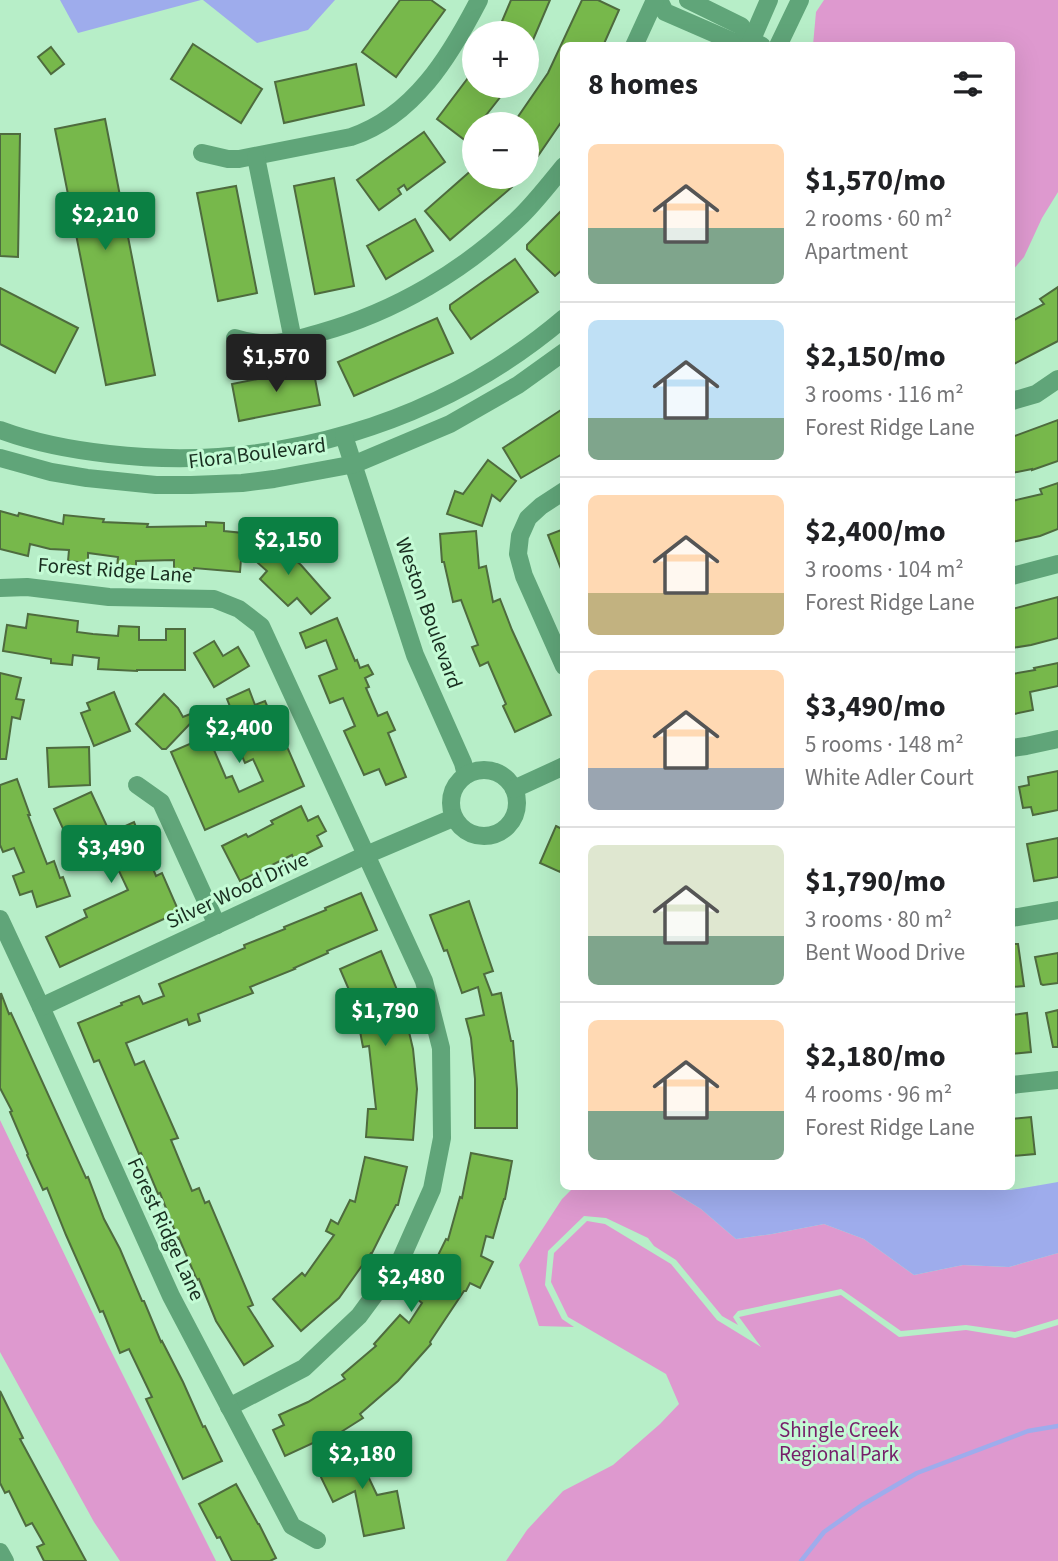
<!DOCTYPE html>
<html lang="en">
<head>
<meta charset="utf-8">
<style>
	body { margin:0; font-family:"Source Sans 3",sans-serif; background:#f6f6f6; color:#202124; height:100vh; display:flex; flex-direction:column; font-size:26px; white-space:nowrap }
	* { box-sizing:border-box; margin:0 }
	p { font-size:23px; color:#757577 }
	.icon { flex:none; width:38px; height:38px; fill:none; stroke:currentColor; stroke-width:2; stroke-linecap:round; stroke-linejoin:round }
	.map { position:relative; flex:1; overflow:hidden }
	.sheet { position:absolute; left:560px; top:42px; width:455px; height:1148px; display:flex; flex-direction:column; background:#fff; border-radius:10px; box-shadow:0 7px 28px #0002 }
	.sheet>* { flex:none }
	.controls { position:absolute; left:462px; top:21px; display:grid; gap:14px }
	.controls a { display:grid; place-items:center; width:77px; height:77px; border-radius:50%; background:#fff; box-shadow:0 7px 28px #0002; font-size:35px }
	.price { position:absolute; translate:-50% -60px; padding:0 16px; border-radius:7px; background:#0b8043; color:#fff; font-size:23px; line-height:46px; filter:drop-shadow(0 2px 4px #0008) }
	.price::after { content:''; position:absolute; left:50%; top:42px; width:21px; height:16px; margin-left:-10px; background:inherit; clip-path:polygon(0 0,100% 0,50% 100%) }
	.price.current { background:#222; color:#fff }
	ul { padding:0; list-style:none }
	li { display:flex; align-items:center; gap:21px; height:175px; padding:0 28px }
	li+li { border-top:2px solid #e0e0e0 }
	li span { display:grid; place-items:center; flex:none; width:196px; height:140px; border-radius:10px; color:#555 }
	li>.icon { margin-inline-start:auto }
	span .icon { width:84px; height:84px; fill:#fffc; stroke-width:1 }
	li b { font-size:30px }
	h2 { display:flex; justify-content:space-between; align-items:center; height:84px; padding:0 28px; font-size:30px }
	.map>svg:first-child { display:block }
</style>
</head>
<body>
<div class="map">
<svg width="1058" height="1561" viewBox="0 0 1058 1561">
	<rect width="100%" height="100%" fill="#b7eec8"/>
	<g fill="#de99cf">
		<path d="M824,0h234v192l-16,26 -18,39 -12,14v-225l-199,-1 3,-33z"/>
		<path d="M0,1120l107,223 109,218h-96l-26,-39 -94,-170z"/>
		<path d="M574,1187h91l36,22 35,30 36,-5 52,-10 40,15 50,36 49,-10 46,2 49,-14v66l-43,13 -49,-7 -65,6 -60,-42 -103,22 -5,6 5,8 -16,-9 -46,-56 -22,-14 -6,-8 -42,-20 -22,-2 -36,35 -3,34 17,34 12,8 -35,-1 -20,-61 43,-66z"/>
		<path d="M587,1221l18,3 66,40 46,56 44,27 -22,-30 102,-22 58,42 67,-7 49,8 43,-13v236h-552l21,-31 36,-39 50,-26 47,-41 19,-20 -13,-30 -98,-57 -17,-35 3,-29z"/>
	</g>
	<g fill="#9eacec">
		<path d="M60,0h141l-123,33z"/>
		<path d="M203,0h132l-27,30 -51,13z"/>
		<path d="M1058,1182v71l-49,14 -46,-2 -49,10 -50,-36 -40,-15 -52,10 -36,5 -35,-30 -36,-22 139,-1 50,4h157z"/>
	</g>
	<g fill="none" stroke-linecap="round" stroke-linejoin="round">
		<path stroke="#9eacec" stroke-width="4.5" d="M801,1561l23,-29 38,-27 55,-32 111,-42 30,-5"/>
	</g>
	<g fill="#77b84b" stroke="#4e6b3e" stroke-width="2">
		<path d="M400,0h31l14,10 -49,67 -34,-25z"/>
		<path d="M511,0h39l-23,54v-21h-30z"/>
		<path d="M582,0h16l21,10 -16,36h-39v72l-37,54v-48h-14l35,-51z"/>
		<path d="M193,44l69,45 -21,34 -70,-44z"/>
		<path d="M51,47l13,17 -13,10 -13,-17z"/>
		<path d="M356,64l8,41 -80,18 -9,-41z"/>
		<path d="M474,70v16h35l-30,38h-5v7l-8,10 -29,-22z"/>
		<path d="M105,119l50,256 -49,10 -51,-256z"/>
		<path d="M424,132l21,30 -38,28 -3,-5 -6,4 3,5 -22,16 -22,-30z"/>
		<path d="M0,134h20l-2,123 -18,-1z"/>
		<path d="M474,168v9h29l9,10 -62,53 -25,-29z"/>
		<path d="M334,178l20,108 -39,8 -21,-108z"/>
		<path d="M236,186l21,107 -39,8 -21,-108z"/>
		<path d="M564,208v60l-9,8 -28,-27v-4z"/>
		<path d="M415,219l18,32 -47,28 -19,-33z"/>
		<path d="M515,259l23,33 -67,47 -21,-30v-4z"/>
		<path d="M1058,287v54l-46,24v-44l32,-17 -4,-5z"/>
		<path d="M0,288l78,40 -23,45 -55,-29z"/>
		<path d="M437,318l16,35 -99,43 -16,-34z"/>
		<path d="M313,368l7,37 -81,16 -7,-37z"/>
		<path d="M564,408v45l-43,25 -18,-30z"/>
		<path d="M1058,420v41l-26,9v-1l-20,4v-36z"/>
		<path d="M488,460l28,21 -16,20 -8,-6 -10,31 -35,-12 8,-23 8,3z"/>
		<path d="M1058,483v46l-18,7 -28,6v-41l30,-7 -2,-5z"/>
		<path d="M0,511l18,5 1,-3 44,11 1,-9 40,4 -1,3 45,2 -1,3 59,-1v-4l18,1v8l19,2 -3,39 -46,-4v2l-20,1v-11l-38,1v7l-19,-1 1,-10 -30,-4v10l-20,-2 1,-11 -19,-1 -20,-5 -2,12 -28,-7z"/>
		<path d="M564,529v45h-1l-15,-39z"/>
		<path d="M476,531l3,37 7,-2 7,36 7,-3 12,31 39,85 -36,17 -12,-26 3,-2 -18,-42 -8,4 -8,-19 6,-2 -17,-45 -8,2 -9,-40h-2l-2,-28z"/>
		<path d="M267,536l34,29 29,33 -19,16 -14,-16 -9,8 -28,-27 7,-8 -17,-15z"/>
		<path d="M1058,597v41l-27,7 -19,3v-39z"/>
		<path d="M28,614l50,7 -1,11 16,2 25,2 1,-10 20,1v13h27v-11h19v41h-48v1l-39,-2 1,-11 -26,-3 -1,10 -21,-2v-4l-48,-8 4,-26 19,3z"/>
		<path d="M337,618l18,43 2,-1 3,8 8,-3 5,9 -8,4 4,9 -3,1 12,28 9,-4 8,18 -7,3 18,44 -20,8 -7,-16 -15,6 -20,-44 11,-5 -12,-28 -13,5 -11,-27 18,-7 -11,-29 -20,8 -6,-15z"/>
		<path d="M214,641l9,15 15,-9 11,19 -35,21 -20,-34z"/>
		<path d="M1058,663v23l-28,6 3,18 -19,4 -2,-11v-29l23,-4 -1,-2z"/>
		<path d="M0,673l21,5 -5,21 8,1 -4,19 -8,-2 -6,42h-6z"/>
		<path d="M249,689l6,16 10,-4 15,35 2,-1 22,51 -99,44 -34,-78 37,-16 18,42 6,-2 7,16 24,-11 -10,-22 -8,4 -20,-46 8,-3 -6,-15z"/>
		<path d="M114,692l16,39 -36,15 -13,-33 9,-3 -3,-7z"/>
		<path d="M164,694l14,14 5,9 22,-9 -39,41h-4l-26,-25z"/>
		<path d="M89,747l1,38 -41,2 -2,-39z"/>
		<path d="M1058,771v39l-25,5 -2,-8 -8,1 -4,-21 10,-2 -1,-8z"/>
		<path d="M17,779l13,36h-2l19,49 7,-3 6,17 3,-1 7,19 -33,11 -5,-16 -12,4 -7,-19 11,-4 -10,-24 -11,4 -3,-7v-60z"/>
		<path d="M91,792l19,41 24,-11 22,54 6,-3 17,39 -119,55 -14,-30 41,-20 -3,-7 44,-20 -9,-19 -8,4 -17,-41 -24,10 -16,-35z"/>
		<path d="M301,806l7,15 10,-5 8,15 -9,5 5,10 -28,14 -2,-5 -52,26 -18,-35 24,-12 2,3 25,-13 -2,-3z"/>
		<path d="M556,826l8,4v32l-4,10 -20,-9z"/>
		<path d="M1058,838v39l-24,4 -7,-37z"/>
		<path d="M361,893l16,37 -50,21 1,2 -34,15 1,1 -45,18 3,6 -55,21 2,7 -11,4 -2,-6 -61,24 9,22 9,-4 34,77 -7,2 21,51 7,-3 6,15 4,-2 44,104 -5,2 25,39 -29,19 -28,-44 -17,-42 -2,1 -18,-42 -1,1 -18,-46 -2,1 -17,-41 -2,1 -40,-94 -5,2 -16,-39 44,-18 -1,-2 18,-7 4,8 21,-8 -5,-12 86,-36 -1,-3 41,-16 -1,-2 42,-17 -1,-2z"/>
		<path d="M469,901l24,70 -9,3 8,21 9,-2 10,48h2l4,48v39h-42v-49l-4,-41 -5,-19 18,-4 -6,-28 -16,6 -15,-43 -3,1 -14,-36z"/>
		<path d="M1012,944h6l6,42 -12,1z"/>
		<path d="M381,951l21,51 11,47 4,40 -4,51 -47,-3 2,-28h8l-7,-63 -6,1 -5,-26 4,-1 -22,-51z"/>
		<path d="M1058,953v30l-15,2 -2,-1 -6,-27z"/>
		<path d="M1,993l8,21 2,-1 75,165 2,-1 16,42 16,30 22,52h2l17,41 1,-1 21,41 20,45 2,-1 17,35 -39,18 -37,-80 6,-2 -23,-48 -9,4 -17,-42 -3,1 -34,-77 -19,-47 -4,2 -16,-35 1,-1 -18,-42 2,-1 -12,-23z"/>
		<path d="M1058,1010v37h-5l-7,-34z"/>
		<path d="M1027,1013l4,39 -19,2v-39z"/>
		<path d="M1031,1117l4,37 -23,2v-37z"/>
		<path d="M471,1153l41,8 -7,38h-1l-11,39 -7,-2 -5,20 12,6 -13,26 -10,-5 -4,8h-2l-34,51 1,2 -33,37 -38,33 3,4 -33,21 -2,-3 -43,20 -12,-26 11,-5 -5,-10 29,-13 37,-23 -3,-4 34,-29 -2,-2 26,-29 9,8 13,-20 -9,-7 10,-15 2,1 21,-43 2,1 12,-43 2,1z"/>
		<path d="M365,1157l42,10 -9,38h-2l-24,48h-1l-32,45 -38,33 -28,-32 29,-26 3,3 29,-41 -8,-4 5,-11 7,4 12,-24 5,2z"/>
		<path d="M0,1391l23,47 -3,1 66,122h-42l-7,-14 7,-3 -12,-21 -6,3 -17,-35 -4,2 -5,-10z"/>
		<path d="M363,1444l13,26 -9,4 10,21 20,-4 7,37 -40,8 -9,-45 -22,11 -17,-35z"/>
		<path d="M236,1484l22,40h1l17,34 -6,3h-38l-12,-24 -3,1 -18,-34z"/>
	</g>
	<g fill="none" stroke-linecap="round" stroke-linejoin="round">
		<g stroke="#60a579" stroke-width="18">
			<path d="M659,0l6,12 69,30 17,-2"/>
			<path d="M688,0l53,26 10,14 11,6"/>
			<path d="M634,46l21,-46"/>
			<path d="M749,46l20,-46"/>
			<path d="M778,46l22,-46"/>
			<path d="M202,153l26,6h11l112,-22c63,-21 99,-81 128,-137"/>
			<path d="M256,157l37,183"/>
			<path d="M235,338c31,10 54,4 84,-5 76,-21 147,-63 203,-118 15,-15 28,-32 42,-49"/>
			<path d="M1012,401l24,-7 22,-15"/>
			<path d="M0,430c35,13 72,20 109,24 163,19 329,-29 455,-136"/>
			<path d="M344,436l71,219 48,108 3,12"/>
			<path d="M0,458l51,14 36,6 69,7h35l51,-2 32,-4 81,-15 95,-40 68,-39 46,-33"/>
			<path d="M564,491l-23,15 -13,12 -8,18 -2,18 6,22 40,90"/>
			<path d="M1012,576l46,-12"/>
			<path d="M0,588l27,-1 82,10 105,2 25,10 22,17 163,355 17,67 1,90 -10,51 -31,70 -42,57 -55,52 -75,39"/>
			<path d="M1012,748l14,-2 32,-7"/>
			<circle cx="484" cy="803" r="33"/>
			<path d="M137,785l24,17 56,123"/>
			<path d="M514,789l50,-23"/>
			<path d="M1012,918l46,-8"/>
			<path d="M0,919l41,88 130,289 121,230 25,14"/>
			<path d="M41,1007l325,-152 87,-37"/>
			<path d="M1012,1085l46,-5"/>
			<path d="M0,1552l5,9"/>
		</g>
	</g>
	<g text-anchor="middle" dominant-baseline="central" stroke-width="6" stroke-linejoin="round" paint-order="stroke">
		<g font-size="21" fill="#182d1f" stroke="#c4fbd5">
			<text transform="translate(257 453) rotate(-7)">Flora Boulevard</text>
			<text transform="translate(115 570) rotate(4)">Forest Ridge Lane</text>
			<text transform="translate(429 613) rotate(70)">Weston Boulevard</text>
			<text transform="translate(237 890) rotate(-25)">Silver Wood Drive</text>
			<text transform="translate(166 1229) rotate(65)">Forest Ridge Lane</text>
		</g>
		<g font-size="21" fill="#761e69" stroke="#c4fbd5">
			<text x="839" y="1430">Shingle Creek<tspan x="839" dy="24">Regional Park</tspan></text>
		</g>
	</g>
</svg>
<div class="controls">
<a>+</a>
<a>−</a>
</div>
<b class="price" style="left:105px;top:252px">$2,210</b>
<b class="price current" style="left:276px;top:394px">$1,570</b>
<b class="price" style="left:288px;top:577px">$2,150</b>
<b class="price" style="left:239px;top:765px">$2,400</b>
<b class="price" style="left:111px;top:885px">$3,490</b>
<b class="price" style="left:385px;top:1048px">$1,790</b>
<b class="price" style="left:411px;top:1314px">$2,480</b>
<b class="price" style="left:362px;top:1491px">$2,180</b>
<section class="sheet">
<h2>8 homes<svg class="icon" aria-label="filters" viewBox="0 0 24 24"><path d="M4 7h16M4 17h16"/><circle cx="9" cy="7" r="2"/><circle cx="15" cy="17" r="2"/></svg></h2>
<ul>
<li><span style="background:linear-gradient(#ffd9b3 60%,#7fa58c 0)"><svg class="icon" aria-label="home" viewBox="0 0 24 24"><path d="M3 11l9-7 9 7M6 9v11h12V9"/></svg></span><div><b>$1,570/mo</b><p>2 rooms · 60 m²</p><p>Apartment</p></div></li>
<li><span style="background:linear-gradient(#bfe0f5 70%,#7fa58c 0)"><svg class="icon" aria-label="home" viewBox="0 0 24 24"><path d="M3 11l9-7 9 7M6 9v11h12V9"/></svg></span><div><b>$2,150/mo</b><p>3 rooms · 116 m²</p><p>Forest Ridge Lane</p></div></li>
<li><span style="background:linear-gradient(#ffd9b3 70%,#c2b280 0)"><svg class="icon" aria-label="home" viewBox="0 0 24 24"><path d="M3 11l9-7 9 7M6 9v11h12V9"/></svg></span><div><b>$2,400/mo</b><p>3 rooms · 104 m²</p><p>Forest Ridge Lane</p></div></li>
<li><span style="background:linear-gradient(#ffd9b3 70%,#9aa5b1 0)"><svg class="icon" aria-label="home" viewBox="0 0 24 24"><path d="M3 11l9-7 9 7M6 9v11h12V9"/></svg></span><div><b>$3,490/mo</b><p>5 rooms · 148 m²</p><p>White Adler Court</p></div></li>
<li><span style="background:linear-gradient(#dfe7d0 65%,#7fa58c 0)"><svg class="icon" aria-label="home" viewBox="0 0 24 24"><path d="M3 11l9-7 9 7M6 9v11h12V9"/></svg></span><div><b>$1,790/mo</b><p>3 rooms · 80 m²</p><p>Bent Wood Drive</p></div></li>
<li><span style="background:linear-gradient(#ffd9b3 65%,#7fa58c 0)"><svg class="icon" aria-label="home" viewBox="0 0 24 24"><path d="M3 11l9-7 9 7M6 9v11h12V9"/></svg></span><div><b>$2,180/mo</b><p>4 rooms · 96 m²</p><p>Forest Ridge Lane</p></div></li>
</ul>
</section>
</div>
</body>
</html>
